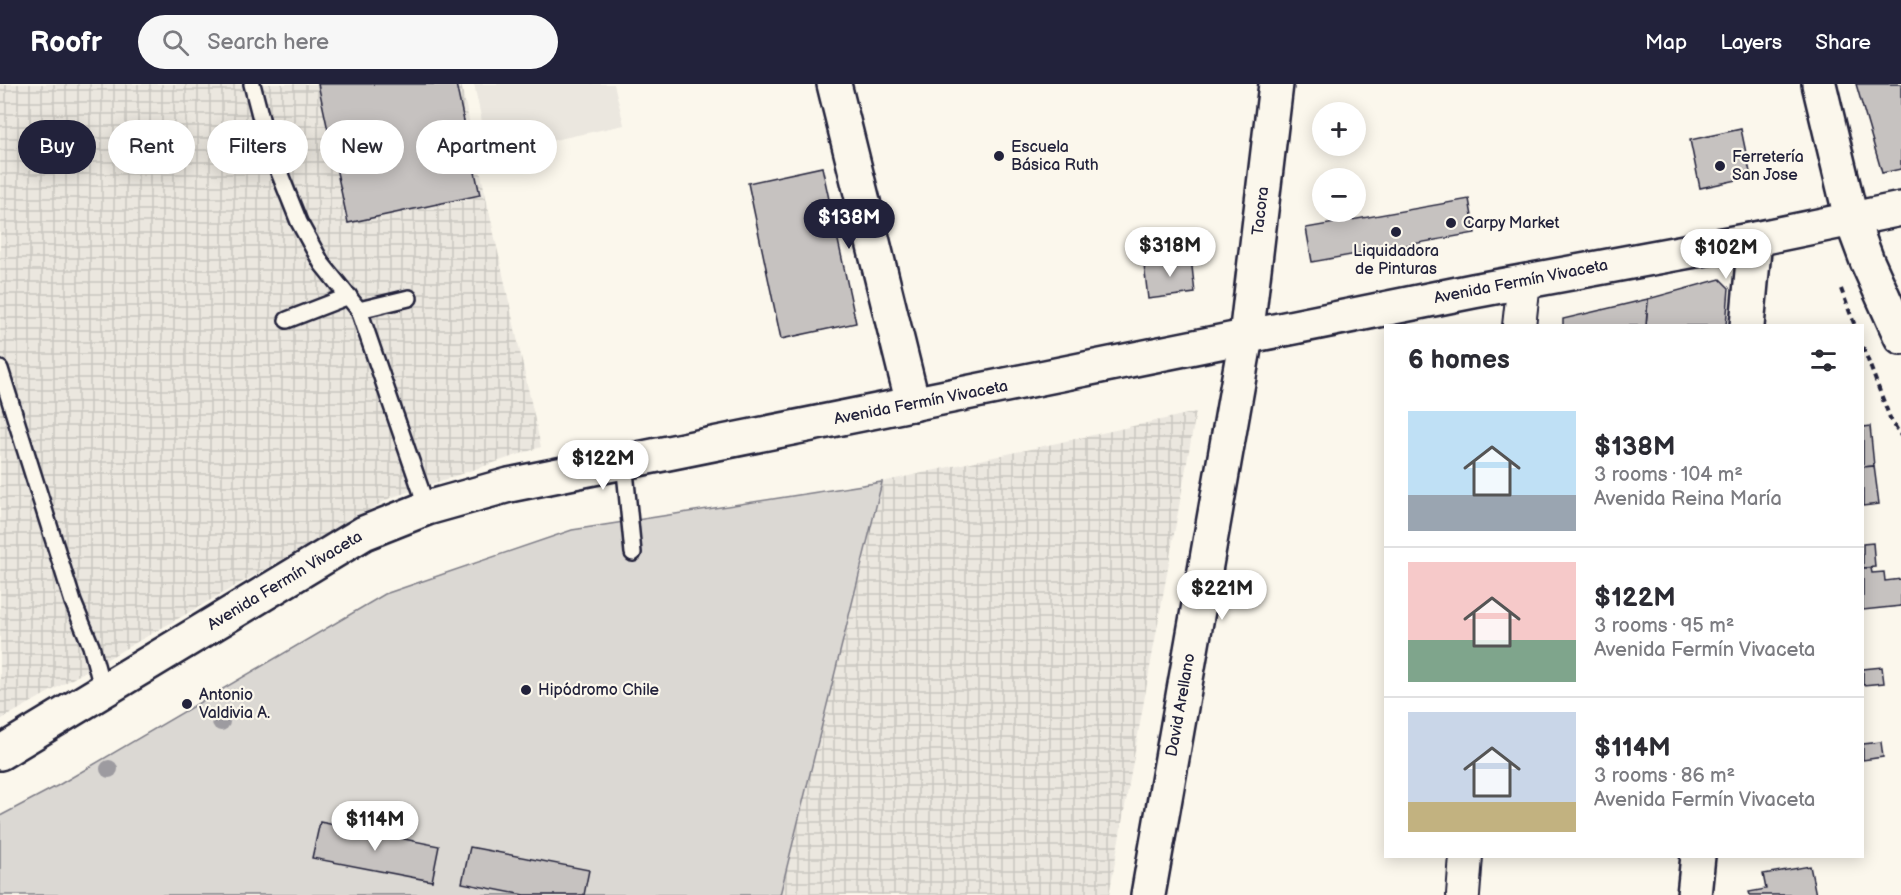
<!DOCTYPE html>
<html lang="en">
<head>
<meta charset="utf-8">
<style>
	body { margin:0; font-family:"Balsamiq Sans",sans-serif; background:#f7f7f7; color:#2b2b33; height:100vh; display:flex; flex-direction:column; font-size:22px; white-space:nowrap }
	* { box-sizing:border-box; margin:0 }
	p { font-size:20px; color:#7c7c81 }
	.icon { flex:none; width:33px; height:33px; fill:none; stroke:currentColor; stroke-width:2; stroke-linecap:round; stroke-linejoin:round }
	.map { position:relative; flex:1; overflow:hidden }
	.side { position:absolute; left:1384px; top:240px; width:480px; height:534px; display:flex; flex-direction:column; background:#fff; border-radius:0px; box-shadow:0 3px 15px #0003 }
	.side>* { flex:none }
	.hud { position:absolute; left:18px; top:36px; width:570px; height:54px; display:flex; gap:12px }
	.tools { position:absolute; left:1312px; top:18px; display:grid; gap:12px }
	.tools a { display:grid; place-items:center; width:54px; height:54px; border-radius:50%; background:#fff; box-shadow:0 3px 15px #0003; font-size:30px }
	.price { position:absolute; translate:-50% -51px; padding:0 14px; border-radius:21px; background:#fff; color:#222; font-size:20px; line-height:39px; filter:drop-shadow(0 2px 3px #0008) }
	.price::after { content:''; position:absolute; left:50%; top:36px; width:18px; height:14px; margin-left:-9px; background:inherit; clip-path:polygon(0 0,100% 0,50% 100%) }
	.price.selected { background:#22223b; color:#fff }
	ul { padding:0; list-style:none }
	li { display:flex; align-items:center; gap:18px; height:150px; padding:0 24px }
	li+li { border-top:2px solid #e1e1e2 }
	li span { display:grid; place-items:center; flex:none; width:168px; height:120px; border-radius:0px; color:#555 }
	li>.icon { margin-inline-start:auto }
	span .icon { width:72px; height:72px; fill:#fffc; stroke-width:1 }
	li b { font-size:26px }
	h2 { display:flex; justify-content:space-between; align-items:center; height:72px; padding:0 24px; font-size:26px }
	.chip { padding:0 21px; border-radius:27px; background:#fff; box-shadow:0 3px 15px #0003; font-size:21px; line-height:54px }
	.chip.selected { background:#22223b; color:#fff }
	header { display:flex; align-items:center; gap:36px; box-sizing:border-box; height:84px; padding:0 30px; background:#22223b; color:#fff }
	header strong { font-size:28px }
	nav { display:flex; gap:33px; margin-inline-start:auto; font-size:21px }
	.search { width:420px; height:54px; background:#f7f7f7; display:flex; align-items:center; gap:15px; box-sizing:border-box; padding:0 21px; border-radius:33px; color:#7c7c81; font-size:22px }
	.map>svg:first-child { display:block }
</style>
</head>
<body>
<header>
<strong>Roofr</strong>
<div class="search"><svg class="icon" aria-label="search" viewBox="0 0 24 24"><circle cx="10" cy="10" r="6"/><path d="M15 15l6 6"/></svg>Search here</div>
<nav><a>Map</a><a>Layers</a><a>Share</a></nav>
</header>
<div class="map">
<svg width="1901" height="811" viewBox="0 0 1901 811">
	<defs>
		<pattern id="industrial-grid" width="8" height="8" patternUnits="userSpaceOnUse" patternTransform="scale(1.5)"><rect width="8" height="8" fill="#ebe7df"/><path d="M0 4h8M4 0v8" fill="none" stroke="#c9c6c0"/></pattern>
	</defs>
	<rect width="100%" height="100%" fill="#fbf7ec"/>
	<filter id="ink" filterUnits="userSpaceOnUse"><feTurbulence type="fractalNoise" baseFrequency=".0167" numOctaves="2"/><feDisplacementMap in="SourceGraphic" scale="12" xChannelSelector="R" yChannelSelector="G"/><feConvolveMatrix kernelMatrix="1 2 1 2 8 2 1 2 1" color-interpolation-filters="sRGB"/></filter>
	<g filter="url(#ink)">
		<path fill="#ebe7df" d="M474,0h140l10,41 -135,29z"/>
		<g fill="url(#industrial-grid)">
			<path d="M0,0h461l80,363 -151,51 -390,222z"/>
			<path d="M1196,328l-87,483h-329l102,-413z"/>
		</g>
		<path fill="#dbd8d3" stroke="#7e7d87" stroke-width="1.5" d="M882,398l-102,413h-780v-79l57,-30 328,-192 187,-64z"/>
		<g fill="#c6c2c0" stroke="#22223b" stroke-width="1.5">
			<path d="M318,0h138l24,111 -132,28z"/>
			<path d="M1856,0h45v85l-19,4z"/>
			<path d="M1741,45l10,48 -51,11 -10,-48z"/>
			<path d="M822,83l34,156 -75,16 -33,-156z"/>
			<path d="M1469,115l6,34 -163,29 -6,-34z"/>
			<path d="M1191,174l4,35 -47,6 -4,-35z"/>
			<path d="M1720,195l9,9 -3,38h-80l2,-27z"/>
			<path d="M1648,215l-2,27h-83v-7z"/>
			<path d="M1870,342l4,40 -11,1v-40z"/>
			<path d="M1874,382l5,38 -16,2v-39z"/>
			<path d="M1873,459l2,24 -12,1v-24z"/>
			<path d="M1863,484h8l1,5 12,-1 1,9 16,-2v27l-38,4z"/>
			<path d="M1882,583l2,16 -21,2v-16z"/>
			<path d="M1881,658l2,15 -20,3v-16z"/>
			<path d="M320,738l119,24 -7,35 -120,-23z"/>
			<path d="M470,763l119,23 -5,25h-60l-62,-12z"/>
			<path d="M1810,782l6,29h-66l-1,-3 17,-3 -3,-15z"/>
		</g>
		<g fill="none" stroke-linecap="round" stroke-linejoin="round">
			<defs>
				<g id="service">
					<path d="M252,0l15,58 32,80 23,42 37,46 68,198"/>
					<path d="M359,226l50,-12"/>
					<path d="M287,236l62,-24"/>
					<path d="M0,285l73,233 18,44 12,45"/>
					<path d="M624,377l9,92"/>
				</g>
				<g id="minor">
					<path d="M1519,242l5,-45"/>
					<path d="M1463,811l3,-39"/>
				</g>
				<g id="tertiary">
					<path d="M834,0l79,320"/>
					<path d="M1747,242l8,-87"/>
					<path d="M1148,811l98,-558 30,-253"/>
					<path d="M1694,811l4,-39"/>
				</g>
				<path id="secondary" d="M0,669l364,-220 63,-25 82,-23 964,-194 282,-52 146,-30"/>
				<path id="primary" d="M1819,0l32,134 16,43 34,76"/>
			</defs>
			<use href="#service" stroke="#22223b" stroke-width="20"/>
			<use href="#minor" stroke="#22223b" stroke-width="36"/>
			<use href="#tertiary" stroke="#22223b" stroke-width="38"/>
			<use href="#secondary" stroke="#22223b" stroke-width="38"/>
			<use href="#primary" stroke="#22223b" stroke-width="38"/>
			<g stroke="#22223b" stroke-width="4" stroke-dasharray="6 4.5" stroke-linecap="butt">
				<path d="M1841,205l14,37"/>
				<path d="M1863,263l27,71 11,18"/>
			</g>
			<use href="#service" stroke="#fbf7ec" stroke-width="15"/>
			<use href="#minor" stroke="#fbf7ec" stroke-width="32"/>
			<use href="#tertiary" stroke="#fbf7ec" stroke-width="33"/>
			<use href="#secondary" stroke="#fbf7ec" stroke-width="33"/>
			<use href="#primary" stroke="#fbf7ec" stroke-width="33"/>
		</g>
		<g fill="#9d9ba0">
			<circle cx="221" cy="638" r="9"/>
			<circle cx="109" cy="685" r="9"/>
		</g>
	</g>
	<g fill="#22223b" stroke="#fbf7ec" stroke-width="2">
		<circle cx="999" cy="72" r="6"/>
		<circle cx="1720" cy="82" r="6"/>
		<circle cx="1451" cy="139" r="6"/>
		<circle cx="1396" cy="148" r="6"/>
		<circle cx="526" cy="606" r="6"/>
		<circle cx="187" cy="620" r="6"/>
	</g>
	<g text-anchor="middle" dominant-baseline="central" stroke-width="4.5" stroke-linejoin="round" paint-order="stroke">
		<g font-size="16" fill="#22223b" stroke="#fbf7ec" text-anchor="start">
			<text x="1011" y="63">Escuela<tspan x="1011" dy="18">Básica Ruth</tspan></text>
			<text x="1732" y="73">Ferretería<tspan x="1732" dy="18">San Jose</tspan></text>
			<text x="1463" y="139">Carpy Market</text>
			<text x="1396" y="167" text-anchor="middle">Liquidadora<tspan x="1396" dy="18">de Pinturas</tspan></text>
			<text x="538" y="606">Hipódromo Chile</text>
			<text x="199" y="611">Antonio<tspan x="199" dy="18">Valdivia A.</tspan></text>
		</g>
		<g font-size="16" fill="#22223b" stroke="#fbf7ec">
			<text transform="translate(1261 127) rotate(-83)">Tacora</text>
			<text transform="translate(1521 198) rotate(-11)">Avenida Fermín Vivaceta</text>
			<text transform="translate(921 319) rotate(-11)">Avenida Fermín Vivaceta</text>
			<text transform="translate(285 497) rotate(-31)">Avenida Fermín Vivaceta</text>
			<text transform="translate(1181 621) rotate(-80)">David Arellano</text>
		</g>
	</g>
</svg>
<div class="tools">
<a>+</a>
<a>−</a>
</div>
<b class="price selected" style="left:849px;top:166px">$138M</b>
<b class="price" style="left:1170px;top:194px">$318M</b>
<b class="price" style="left:1726px;top:196px">$102M</b>
<b class="price" style="left:603px;top:407px">$122M</b>
<b class="price" style="left:1222px;top:537px">$221M</b>
<b class="price" style="left:375px;top:768px">$114M</b>
<div class="hud">
<a class="chip selected">Buy</a>
<a class="chip">Rent</a>
<a class="chip">Filters</a>
<a class="chip">New</a>
<a class="chip">Apartment</a>
</div>
<section class="side">
<h2>6 homes<svg class="icon" aria-label="filters" viewBox="0 0 24 24"><path d="M4 7h16M4 17h16"/><circle cx="9" cy="7" r="2"/><circle cx="15" cy="17" r="2"/></svg></h2>
<ul>
<li><span style="background:linear-gradient(#bfe0f5 70%,#9aa5b1 0)"><svg class="icon" aria-label="home" viewBox="0 0 24 24"><path d="M3 11l9-7 9 7M6 9v11h12V9"/></svg></span><div><b>$138M</b><p>3 rooms · 104 m²</p><p>Avenida Reina María</p></div></li>
<li><span style="background:linear-gradient(#f6c9c9 65%,#7fa58c 0)"><svg class="icon" aria-label="home" viewBox="0 0 24 24"><path d="M3 11l9-7 9 7M6 9v11h12V9"/></svg></span><div><b>$122M</b><p>3 rooms · 95 m²</p><p>Avenida Fermín Vivaceta</p></div></li>
<li><span style="background:linear-gradient(#c9d6e8 75%,#c2b280 0)"><svg class="icon" aria-label="home" viewBox="0 0 24 24"><path d="M3 11l9-7 9 7M6 9v11h12V9"/></svg></span><div><b>$114M</b><p>3 rooms · 86 m²</p><p>Avenida Fermín Vivaceta</p></div></li>
</ul>
</section>
</div>
</body>
</html>
